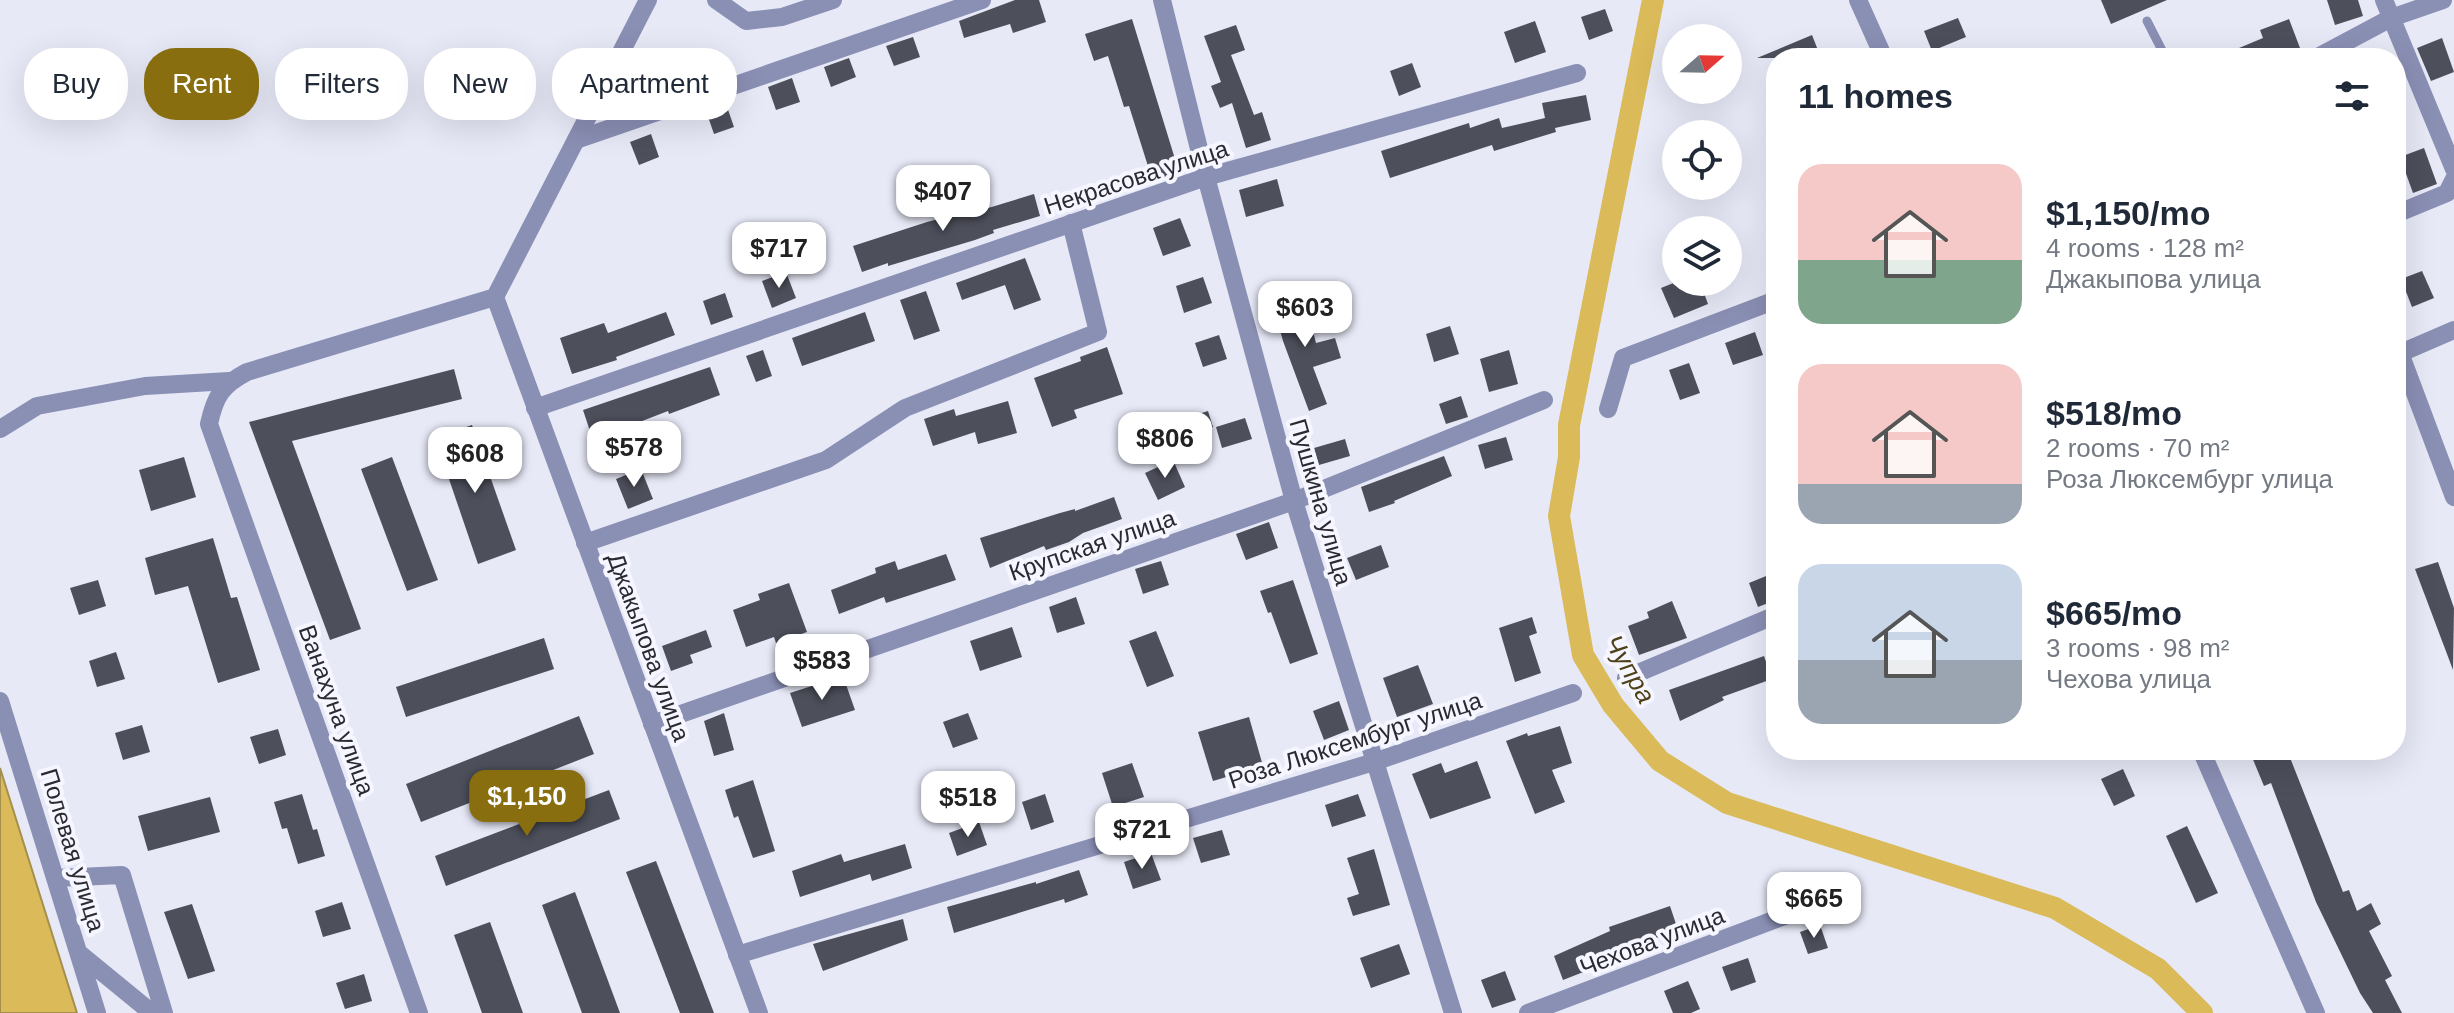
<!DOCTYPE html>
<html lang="en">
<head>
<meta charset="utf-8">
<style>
	body { margin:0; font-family:Helvetica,sans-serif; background:#f6f6f7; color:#1f2937; height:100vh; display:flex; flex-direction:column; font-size:30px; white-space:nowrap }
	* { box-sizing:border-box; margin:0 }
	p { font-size:26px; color:#747a83 }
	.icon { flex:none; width:44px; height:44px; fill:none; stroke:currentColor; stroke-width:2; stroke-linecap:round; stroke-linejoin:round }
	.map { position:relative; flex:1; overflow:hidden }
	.side { position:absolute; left:1766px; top:48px; width:640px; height:712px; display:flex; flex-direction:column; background:#fff; border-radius:32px; box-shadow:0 8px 32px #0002 }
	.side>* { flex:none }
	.top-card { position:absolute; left:24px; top:48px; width:760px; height:72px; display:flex; gap:16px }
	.needle { width:52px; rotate:70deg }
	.tools { position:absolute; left:1662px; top:24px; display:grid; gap:16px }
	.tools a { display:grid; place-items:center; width:80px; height:80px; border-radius:50%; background:#fff; box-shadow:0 8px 32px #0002; font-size:40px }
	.price { position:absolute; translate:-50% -68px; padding:0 18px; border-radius:16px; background:#fff; color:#222; font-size:26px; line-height:52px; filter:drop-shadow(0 2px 4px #0008) }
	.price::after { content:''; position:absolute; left:50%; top:48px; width:24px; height:18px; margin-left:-12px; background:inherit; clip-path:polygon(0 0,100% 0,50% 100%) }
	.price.on { background:#886e0f; color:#fff }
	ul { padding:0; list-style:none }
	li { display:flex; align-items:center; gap:24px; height:200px; padding:0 32px }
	li span { display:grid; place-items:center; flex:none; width:224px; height:160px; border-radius:24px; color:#555 }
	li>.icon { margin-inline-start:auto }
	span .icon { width:96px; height:96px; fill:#fffc; stroke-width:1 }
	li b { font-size:34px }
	h2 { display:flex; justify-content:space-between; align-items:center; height:96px; padding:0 32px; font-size:34px }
	.chip { padding:0 28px; border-radius:32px; background:#fff; box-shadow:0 8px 32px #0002; font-size:28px; line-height:72px }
	.chip.on { background:#886e0f; color:#fff }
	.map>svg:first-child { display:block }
</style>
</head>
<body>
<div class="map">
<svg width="2454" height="1013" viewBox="0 0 2454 1013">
	<rect width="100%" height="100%" fill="#e7e9f7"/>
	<path fill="#daba59" stroke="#a58f4d" stroke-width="2" d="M0,768l77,245h-77z"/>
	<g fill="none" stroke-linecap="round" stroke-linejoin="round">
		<path stroke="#daba59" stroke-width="22" d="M1653,0l-84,425v32l-10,59 24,139 30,50 47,56 67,42 328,105 103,61 44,44"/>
	</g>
	<g fill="#4d4f5b">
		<path d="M1015,0h24l7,22 -33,11 -3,-9 -46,14 -5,-17z"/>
		<path d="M2101,0h66l-56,24z"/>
		<path d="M2327,0h31l5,16 -28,9z"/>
		<path d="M1605,9l8,22 -24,9 -8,-23z"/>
		<path d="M1958,18l8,19 -34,14 -8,-20z"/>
		<path d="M1132,19l47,153 -26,10 -24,-76 -5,1 -16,-51 -14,5 -9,-27z"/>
		<path d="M2289,19l11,29 -26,10h-59l48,-20 -3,-8z"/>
		<path d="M1535,21l11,31 -31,11 -11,-31z"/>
		<path d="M1236,25l9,25 -14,5 23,60 8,-3 9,28 -25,8 -14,-45 -12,5 -9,-22 10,-4 -17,-46z"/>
		<path d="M1812,35l9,23h-64z"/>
		<path d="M913,37l7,20 -26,9 -8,-20z"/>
		<path d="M2442,38l12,34 -23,9 -14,-33z"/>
		<path d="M849,58l7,19 -25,10 -7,-20z"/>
		<path d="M1412,63l9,24 -22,9 -9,-25z"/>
		<path d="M792,78l8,24 -24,8 -8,-23z"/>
		<path d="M1586,95l5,25 -36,8 1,4 -62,19 -2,-6 -102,33 -9,-27 88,-28 1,5 29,-10 3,10 43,-10 -3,-15z"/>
		<path d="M725,101l9,26 -20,7 -9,-26z"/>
		<path d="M651,134l8,23 -20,8 -9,-23z"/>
		<path d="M2424,148l13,36 -24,9 -13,-36z"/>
		<path d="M1277,179l7,27 -38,11 -7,-27z"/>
		<path d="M1034,194l6,22 -47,14 1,3 -19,7 -87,26v-3l-26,9 -9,-26 74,-24 57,-15 1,2z"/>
		<path d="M1180,218l11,28 -28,10 -10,-28z"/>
		<path d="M1025,258l16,42 -27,10 -9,-25 -43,15 -6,-17z"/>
		<path d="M2422,271l12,27 -22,9 -11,-28z"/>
		<path d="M786,272l10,26 -24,10 -10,-27z"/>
		<path d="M1203,277l9,26 -28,10 -8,-27z"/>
		<path d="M1676,282h24l8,22 -34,14 -13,-30z"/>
		<path d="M926,291l14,40 -26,9 -14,-40z"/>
		<path d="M725,293l8,24 -22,8 -8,-24z"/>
		<path d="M1304,297l12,46 19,-5 6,20 -28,9 14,37 -18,7 -26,-70 -10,-36z"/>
		<path d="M666,312l9,23 -59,22 1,3 -45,14 -12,-36 44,-15 4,10z"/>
		<path d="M865,312l10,29 -73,25 -10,-28z"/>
		<path d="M1450,326l9,28 -25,8 -8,-28z"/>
		<path d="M1755,332l8,23 -30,10 -8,-22z"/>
		<path d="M1219,335l8,24 -24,8 -8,-24z"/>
		<path d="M1107,347l16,47 -49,16 3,8 -25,9 -18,-49 47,-17 -1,-4z"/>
		<path d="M763,350l9,26 -16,6 -10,-26z"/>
		<path d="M1509,350l9,34 -29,8 -9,-33z"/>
		<path d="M1689,363l11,30 -20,7 -11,-30z"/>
		<path d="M710,367l10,28 -51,19 -1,-3 -75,29 -10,-30z"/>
		<path d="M454,369l8,30 -170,42 69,188 -31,11 -81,-218z"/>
		<path d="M1461,396l7,21 -22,7 -7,-20z"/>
		<path d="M1008,401l9,32 -39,11 -3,-12 -42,14 -9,-27 30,-10 2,7z"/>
		<path d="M1208,411l5,16 -44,14 -5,-16z"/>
		<path d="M1245,418l7,21 -30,9 -6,-21z"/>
		<path d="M472,425l44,125 -38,14 -43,-126z"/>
		<path d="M1506,437l7,23 -28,9 -7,-24z"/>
		<path d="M1345,439l5,17 -31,9 -5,-17z"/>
		<path d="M1444,456l8,20 -58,25 1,2 -26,9 -8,-25z"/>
		<path d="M184,457l12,40 -45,14 -12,-41z"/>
		<path d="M392,457l46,123 -31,11 -46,-122z"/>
		<path d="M1173,460l12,27 -27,13 -13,-27z"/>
		<path d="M641,469l12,30 -25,10 -12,-30z"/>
		<path d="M1114,497l8,22 -39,14 -14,9 -23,8 -2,-4 -54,22 -10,-30 80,-25 15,-4v2z"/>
		<path d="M1269,522l9,26 -32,12 -10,-26z"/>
		<path d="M213,538l18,60 6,-1 23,73 -42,13 -30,-97 -33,9 -10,-37z"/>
		<path d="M1381,545l8,22 -33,13 -9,-22z"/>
		<path d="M946,554l10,26 -70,23 -2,-6 -45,17 -8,-24 45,-17 -1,-5 20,-7 3,9z"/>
		<path d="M1161,561l8,24 -26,9 -8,-25z"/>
		<path d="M2438,562l16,46 -1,62 -38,-101z"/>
		<path d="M1776,572v28l-18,7 -9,-24z"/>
		<path d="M98,580l8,26 -27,9 -9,-27z"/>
		<path d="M1293,580l25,74 -28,10 -19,-52 -3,1 -8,-22z"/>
		<path d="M789,583l18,49 -31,11 -2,-6 -28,10 -13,-37 27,-10 -2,-6z"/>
		<path d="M1076,597l9,27 -28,9 -8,-26z"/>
		<path d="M1672,601l15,37 -48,17 -11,-29 21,-8 -2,-6z"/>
		<path d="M1532,617l5,16 -8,3 12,37 -26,9 -16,-54z"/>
		<path d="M1012,627l10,30 -42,14 -10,-30z"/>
		<path d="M706,630l6,17 -22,8 3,8 -22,8 -9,-25z"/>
		<path d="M1156,631l18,45 -27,11 -18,-46z"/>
		<path d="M544,638l10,31 -148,48 -10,-30z"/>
		<path d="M116,652l9,27 -28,8 -8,-26z"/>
		<path d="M1764,656l8,23 -50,18 2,3 -44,21 -11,-31z"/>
		<path d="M1418,665l15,39 -36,13 -14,-39z"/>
		<path d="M843,676l12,34 -53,17 -12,-34z"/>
		<path d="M1339,701l10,29 -25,10 -11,-29z"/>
		<path d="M724,713l10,37 -20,6 -10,-35z"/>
		<path d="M968,713l10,26 -25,9 -10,-26z"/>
		<path d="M579,716l15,38 -173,68 -15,-38z"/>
		<path d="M1249,717l14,49 -50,15 -15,-49z"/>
		<path d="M142,725l8,27 -27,8 -8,-27z"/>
		<path d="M1560,726l12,37 -20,7 13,32 -30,12 -29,-73 21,-8 1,3z"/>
		<path d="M278,729l8,26 -27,9 -9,-27z"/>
		<path d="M2249,750h38l56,142 6,-2 8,21 14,-8 10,21 -12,7 23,45 -7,4 17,33h-29l-13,-20 -44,-91 -45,-119 -7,3z"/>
		<path d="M1477,761l14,37 -61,21 -18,-45 29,-11 4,10z"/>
		<path d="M1132,763l12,34 -31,10 -11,-34z"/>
		<path d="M2123,769l12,27 -21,10 -13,-27z"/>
		<path d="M753,780l22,71 -22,7 -15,-42 -4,2 -9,-28z"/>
		<path d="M609,790l11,29 -174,67 -11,-30z"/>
		<path d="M302,794l11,36 4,-1 8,27 -27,8 -11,-36 -5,1 -8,-27z"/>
		<path d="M1045,794l9,28 -23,8 -9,-28z"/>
		<path d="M1358,794l8,22 -34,11 -7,-22z"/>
		<path d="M210,797l10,35 -72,19 -10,-35z"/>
		<path d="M979,822l8,23 -30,11 -8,-23z"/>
		<path d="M2187,826l31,67 -22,10 -30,-67z"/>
		<path d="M1222,830l8,25 -29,8 -8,-25z"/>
		<path d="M905,844l7,24 -40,13 -2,-7 -70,23 -8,-26 49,-17 3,8z"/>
		<path d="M1374,849l16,56 -37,11 -6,-18 12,-4 -12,-36z"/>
		<path d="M1151,853l10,27 -28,9 -9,-27z"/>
		<path d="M656,861l58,152h-34l-54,-141z"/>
		<path d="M1079,870l9,25 -23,8 -1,-4 -110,34 -7,-26 89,-25v2z"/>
		<path d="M575,892l45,121h-38l-40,-108z"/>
		<path d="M342,902l9,27 -28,8 -8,-26z"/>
		<path d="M192,904l23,67 -27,8 -24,-67z"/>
		<path d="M1670,906l8,24 -33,12 1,4 -38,13 1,3 -46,18 -9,-24 56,-25 -1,-4z"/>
		<path d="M903,919l5,21 -85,31 -10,-27z"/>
		<path d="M490,922l33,91h-41l-28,-78z"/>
		<path d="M1820,925l8,23 -20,6 -8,-22z"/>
		<path d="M1399,944l11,30 -39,14 -11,-30z"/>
		<path d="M1748,958l8,24 -25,9 -9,-24z"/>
		<path d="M1505,971l11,29 -24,8 -11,-28z"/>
		<path d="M364,974l8,27 -27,8 -9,-26z"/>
		<path d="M1688,981l12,28 -9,4h-18l-9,-22z"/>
	</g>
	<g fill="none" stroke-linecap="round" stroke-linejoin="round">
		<path stroke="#8a8fb4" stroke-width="9" d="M2147,21l19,37"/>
		<g stroke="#8a8fb4" stroke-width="18">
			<path d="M716,0l30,21 36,-4 51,-17"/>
			<path d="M1162,0l44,177 88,324 159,512"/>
			<path d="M1858,0l26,58"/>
			<path d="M2384,0l70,169"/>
			<path d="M2316,58l75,-40 52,-18"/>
			<path d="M576,140l406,-140"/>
			<path d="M2396,214l51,-21 7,-14"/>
			<path d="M495,297l264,716"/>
			<path d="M2400,353l54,144"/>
			<path d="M2396,355l58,-25"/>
			<path d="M535,408l671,-231 371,-104"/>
			<path d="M1608,409l15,-51 153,-58"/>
			<path d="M0,429l37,-23 108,-20 84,-5"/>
			<path d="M585,543l241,-83 79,-52 193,-76 -27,-109"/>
			<path d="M1626,678l150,-63"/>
			<path d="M0,701l97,312"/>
			<path d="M652,724l642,-223 250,-101"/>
			<path d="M2201,750l115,263"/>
			<path d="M56,878l66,-3 42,138"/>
			<path d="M80,954l72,59"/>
			<path d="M737,955l637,-193 199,-69"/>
			<path d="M419,1013l-210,-589c6,-28 13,-39 38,-52l248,-75 153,-297"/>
			<path d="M1528,1013l309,-117"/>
		</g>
	</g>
	<g text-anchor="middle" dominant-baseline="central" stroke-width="8" stroke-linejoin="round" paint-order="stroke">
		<g font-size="24" fill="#2a2a30" stroke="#f5f6ff">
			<text transform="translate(1136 177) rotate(-18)">Некрасова улица</text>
			<text transform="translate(1321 502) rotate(74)">Пушкина улица</text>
			<text transform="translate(1092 545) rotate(-19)">Крупская улица</text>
			<text transform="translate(649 647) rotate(70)">Джакыпова улица</text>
			<text transform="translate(337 710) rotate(70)">Ванахуна улица</text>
			<text transform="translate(1355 740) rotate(-18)">Роза Люксембург улица</text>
			<text transform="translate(73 850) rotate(73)">Полевая улица</text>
			<text transform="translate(1652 941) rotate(-21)">Чехова улица</text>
		</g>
		<g font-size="26" font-style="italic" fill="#4e4118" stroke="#f5f6ff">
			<text transform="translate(1630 669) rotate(60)">Чупра</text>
		</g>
	</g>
</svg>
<div class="tools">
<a><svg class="needle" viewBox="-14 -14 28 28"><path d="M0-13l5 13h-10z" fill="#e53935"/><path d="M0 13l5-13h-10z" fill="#747a83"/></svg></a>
<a><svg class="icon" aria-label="locate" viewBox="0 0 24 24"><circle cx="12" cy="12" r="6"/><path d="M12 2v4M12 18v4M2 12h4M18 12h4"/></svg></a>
<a><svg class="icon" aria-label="layers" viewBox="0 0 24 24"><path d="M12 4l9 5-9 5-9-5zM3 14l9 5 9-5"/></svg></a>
</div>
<b class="price" style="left:943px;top:233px">$407</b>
<b class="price" style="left:779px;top:290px">$717</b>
<b class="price" style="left:1305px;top:349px">$603</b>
<b class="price" style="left:1165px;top:480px">$806</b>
<b class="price" style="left:634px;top:489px">$578</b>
<b class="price" style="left:475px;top:495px">$608</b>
<b class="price" style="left:822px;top:702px">$583</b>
<b class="price on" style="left:527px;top:838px">$1,150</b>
<b class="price" style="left:968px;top:839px">$518</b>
<b class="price" style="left:1142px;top:871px">$721</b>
<b class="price" style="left:1814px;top:940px">$665</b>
<div class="top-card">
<a class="chip">Buy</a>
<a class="chip on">Rent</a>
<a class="chip">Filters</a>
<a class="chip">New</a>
<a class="chip">Apartment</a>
</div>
<section class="side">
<h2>11 homes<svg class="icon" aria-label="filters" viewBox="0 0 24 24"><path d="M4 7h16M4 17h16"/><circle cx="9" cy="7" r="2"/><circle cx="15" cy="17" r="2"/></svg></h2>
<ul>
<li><span style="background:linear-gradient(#f6c9c9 60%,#7fa58c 0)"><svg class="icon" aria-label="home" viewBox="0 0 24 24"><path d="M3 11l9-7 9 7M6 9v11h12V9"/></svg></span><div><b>$1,150/mo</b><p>4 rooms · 128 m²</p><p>Джакыпова улица</p></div></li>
<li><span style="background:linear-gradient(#f6c9c9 75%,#9aa5b1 0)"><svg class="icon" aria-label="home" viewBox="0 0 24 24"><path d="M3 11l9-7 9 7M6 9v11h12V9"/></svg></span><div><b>$518/mo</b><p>2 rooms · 70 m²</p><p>Роза Люксембург улица</p></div></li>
<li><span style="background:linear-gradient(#c9d6e8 60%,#9aa5b1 0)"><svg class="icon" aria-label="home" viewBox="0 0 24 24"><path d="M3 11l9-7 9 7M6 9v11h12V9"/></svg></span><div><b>$665/mo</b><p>3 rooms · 98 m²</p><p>Чехова улица</p></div></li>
</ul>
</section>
</div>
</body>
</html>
